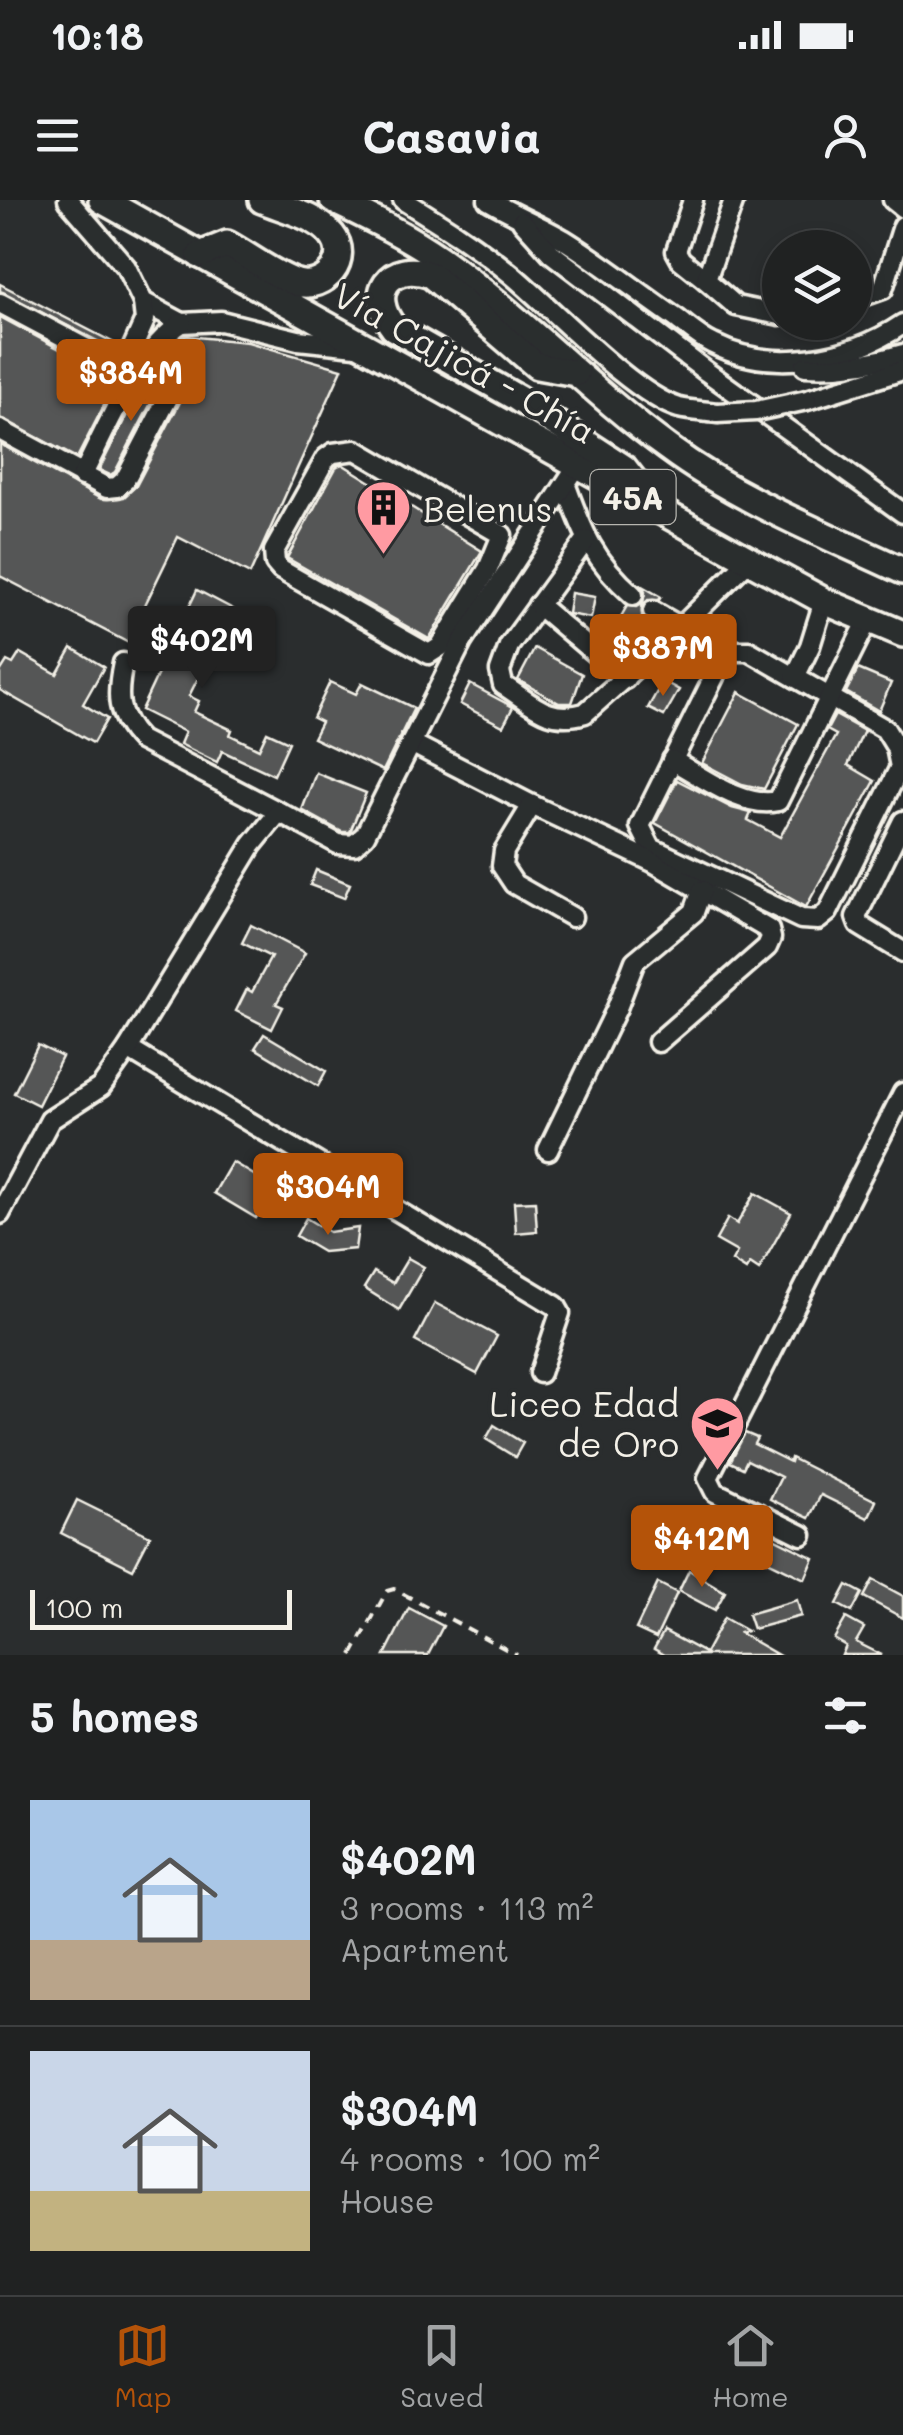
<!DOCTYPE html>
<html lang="en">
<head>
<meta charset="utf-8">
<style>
	body { margin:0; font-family:Mali,sans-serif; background:#2d2f2f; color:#f1f3f6; height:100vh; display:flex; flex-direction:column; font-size:38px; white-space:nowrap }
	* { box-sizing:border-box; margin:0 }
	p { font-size:32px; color:#a2a4a5 }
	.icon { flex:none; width:55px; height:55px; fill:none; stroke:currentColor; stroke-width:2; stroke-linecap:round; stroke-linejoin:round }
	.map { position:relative; height:1455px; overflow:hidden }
	.details { display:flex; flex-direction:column; background:#202222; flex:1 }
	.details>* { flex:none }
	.fabs { position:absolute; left:762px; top:30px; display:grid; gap:20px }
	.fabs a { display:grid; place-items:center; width:110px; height:110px; border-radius:50%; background:#202222; box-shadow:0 5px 15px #0003,0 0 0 2px #3d3f40; font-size:50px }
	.scale { position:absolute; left:30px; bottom:25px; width:262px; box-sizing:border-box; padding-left:10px; border:5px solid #f4f1e8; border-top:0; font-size:28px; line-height:35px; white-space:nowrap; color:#f4f1e8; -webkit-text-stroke:8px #2a2d2e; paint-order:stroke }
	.price { position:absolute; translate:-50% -85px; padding:0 22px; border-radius:10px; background:#b45309; color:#fff; font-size:32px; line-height:65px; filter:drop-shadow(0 2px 5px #0008) }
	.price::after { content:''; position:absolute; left:50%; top:60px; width:30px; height:22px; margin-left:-15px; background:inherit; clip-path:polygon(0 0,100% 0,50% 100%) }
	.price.current { background:#222; color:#fff }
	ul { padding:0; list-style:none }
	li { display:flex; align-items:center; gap:30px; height:250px; padding:0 30px }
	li+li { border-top:2px solid #3d3f40 }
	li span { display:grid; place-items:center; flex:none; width:280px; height:200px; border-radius:0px; color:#555 }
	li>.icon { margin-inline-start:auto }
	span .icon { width:120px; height:120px; fill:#fffc; stroke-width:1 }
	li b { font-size:42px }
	h2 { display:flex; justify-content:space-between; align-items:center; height:120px; padding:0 30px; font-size:42px }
	.status { display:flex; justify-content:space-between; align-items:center; height:70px; padding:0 50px; background:#202222; direction:ltr }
	.status svg { height:28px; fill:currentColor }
	header { display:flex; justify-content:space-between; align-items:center; height:130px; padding:0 30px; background:#202222; font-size:45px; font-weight:700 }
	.menu { display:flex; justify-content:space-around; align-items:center; height:140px; border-top:2px solid #3d3f40; background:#202222; font-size:28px; color:#a2a4a5 }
	.menu a { display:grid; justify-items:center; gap:5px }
	.menu .current { color:#b45309 }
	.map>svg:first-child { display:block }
</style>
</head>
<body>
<div class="status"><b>10:18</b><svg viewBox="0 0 49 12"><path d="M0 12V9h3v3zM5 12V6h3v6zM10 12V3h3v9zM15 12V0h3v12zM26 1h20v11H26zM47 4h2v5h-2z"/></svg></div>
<header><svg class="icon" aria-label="menu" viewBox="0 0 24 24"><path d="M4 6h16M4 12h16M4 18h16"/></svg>Casavia<svg class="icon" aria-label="person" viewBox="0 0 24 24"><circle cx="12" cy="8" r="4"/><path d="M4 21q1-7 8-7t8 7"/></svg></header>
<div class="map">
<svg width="903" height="1455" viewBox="0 0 903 1455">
	<rect width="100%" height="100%" fill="#2a2d2e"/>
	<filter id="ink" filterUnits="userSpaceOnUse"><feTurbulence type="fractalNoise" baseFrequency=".01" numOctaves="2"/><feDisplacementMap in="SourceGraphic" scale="20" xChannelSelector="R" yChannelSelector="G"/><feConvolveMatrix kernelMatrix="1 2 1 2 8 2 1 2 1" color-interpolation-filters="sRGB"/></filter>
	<g filter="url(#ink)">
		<g fill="#555756" stroke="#f4f1e8" stroke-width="2.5">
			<path d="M0,84l120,62 -3,5 -117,-60z"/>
			<path d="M0,117l117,63 -40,78 -77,-40z"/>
			<path d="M186,136l62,6 94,27 -92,205 -72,-37 -51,105 -127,-66v-132l101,55 23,-2 12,-11 54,-103 1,-7 -5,-9 -14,-8h-10z"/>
			<path d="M155,168l1,7 6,7 -47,90 -5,3 -11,-5 36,-71z"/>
			<path d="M342,264l140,87 -53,88 -142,-81 50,-92z"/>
			<path d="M642,386l19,11 -2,3h-11l-6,6v10l4,6 -19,34 -21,-13 21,-37 9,1 7,-4 2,-11z"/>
			<path d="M197,390l36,19 -44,87 10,5 -5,11 38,18 -2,5 29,14 8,-17 22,10 -15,33 -52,-24 -5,11 -37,-18 5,-12 -44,-22z"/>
			<path d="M571,393l24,4 -4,21 -23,-4z"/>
			<path d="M72,448l32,19 -21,37 24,15 -14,24 -93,-53v-18l7,-11 6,3 7,-11 37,21z"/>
			<path d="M535,448l47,26 -10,29h-13l-41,-23z"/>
			<path d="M858,469l33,14 -12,28 -33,-19z"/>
			<path d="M663,481l16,9 -15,26 -16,-8z"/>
			<path d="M330,482l26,12 6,-11 52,25 -31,63 -70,-33 8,-16 -8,-4z"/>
			<path d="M470,484l43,23 -10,19 -43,-22z"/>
			<path d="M739,492l59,32 -34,65 -22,-5 -40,-21z"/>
			<path d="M835,515l29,16 -16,34 27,16 -69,126 -151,-84 22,-43 55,28 19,5 -3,7 32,17 56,-102 -9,-5z"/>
			<path d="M316,573l50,20 -16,39h-8l-40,-22z"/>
			<path d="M316,670l34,14 -6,14 -34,-13z"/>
			<path d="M251,725l54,28 -29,51 7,3 -11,22 -36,-18 11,-22 5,3 19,-35 -29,-14z"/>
			<path d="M264,834l62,37 -8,15 -63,-38z"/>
			<path d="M38,845l24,12 -24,48 -24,-12z"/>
			<path d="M232,962l42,25 -18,31 -42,-25z"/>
			<path d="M755,993l36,20 -32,57 -9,-6 -4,6 -14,-9 5,-9 -21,-12 12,-22 9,6z"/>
			<path d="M535,1001l2,30 -21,2 -2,-31z"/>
			<path d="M306,1018l23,14 29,-4 -3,21 -32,3 -27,-16z"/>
			<path d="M408,1058l16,9 -25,43 -35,-22 10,-16 19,11z"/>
			<path d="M435,1103l62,33 -20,38 -62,-33z"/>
			<path d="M494,1225l29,18 -8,14 -29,-18z"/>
			<path d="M745,1233l12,5 -3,6 36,18 1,-4 85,43 -8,17 -47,-23 -12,23 -39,-19 11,-22 -34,-17 -4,8 -13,-6z"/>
			<path d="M77,1300l73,36 -17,33 -72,-36z"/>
			<path d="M690,1317l34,19 6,-10 25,14 4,-9 55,27 -9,21 -66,-32 -3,5 -6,-3 -4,8 -22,-12 -8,14 -22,-12z"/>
			<path d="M689,1370l36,22 -10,18 -36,-19z"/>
			<path d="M873,1380l30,16v22l-39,-21z"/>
			<path d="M658,1383l19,10 -21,45 -20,-9z"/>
			<path d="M847,1385l15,8 -10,19 -15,-8z"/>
			<path d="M797,1400l4,16 -48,13 -5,-15z"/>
			<path d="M409,1408l34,18 -15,29h-43z"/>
			<path d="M724,1418l23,13 -7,2 38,22h-113l-11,-6 10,-18 41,22z"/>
			<path d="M846,1418l18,10 -8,14 26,13h-40l4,-9 -12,-7z"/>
		</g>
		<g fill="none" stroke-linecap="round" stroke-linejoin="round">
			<defs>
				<g id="minor">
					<path d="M68,0l58,67 17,35 39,21 39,-2 77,19 58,6"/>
					<path d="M403,0c37,23 74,46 108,74 40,33 122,121 168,134 12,3 26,3 38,5"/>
					<path d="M488,0c24,14 51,25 75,39 39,24 75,53 113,79 12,9 24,20 37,26 59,30 138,15 190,-20"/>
					<path d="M693,0l-17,51 5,9 25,20"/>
					<path d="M734,0l-28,80 30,26 44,9"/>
					<path d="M893,0l10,8"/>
					<path d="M522,21l29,32 156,119 196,141"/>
					<path d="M855,99l28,-10 20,-63"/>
					<path d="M0,103l136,72"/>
					<path d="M805,166c35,2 65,-2 98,-12"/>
					<path d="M123,169l22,-49 -2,-18"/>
					<path d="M807,200l96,-30"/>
					<path d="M0,230l107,58 10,-1 8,-7 54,-103 -12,-7"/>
					<path d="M356,250l146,85 -14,34 -48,78 -11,7 -148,-84 -6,-7 -1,-12 52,-93 7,-5z"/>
					<path d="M82,276c25,-47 54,-124 100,-153"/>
					<path d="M566,286c17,47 28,75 67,109"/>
					<path d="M586,340l-77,106 -9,25 3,14c30,19 45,39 82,28l96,-86"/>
					<path d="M538,405l87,74"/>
					<path d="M653,411l28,16 68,-67"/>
					<path d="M732,451h17l136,78 11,18 4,20 -72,145 -10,8 -17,-1 -150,-71 -11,-22 83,-167z"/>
					<path d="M123,463c-7,33 -7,52 17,77l139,72"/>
					<path d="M795,477l15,-31 14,-45"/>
					<path d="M411,543l121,62 121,57 116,68 2,8 -4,9 -109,95"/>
					<path d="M672,560c31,17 71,49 106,41l90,-181"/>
					<path d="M532,605l-28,46 -2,15 12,18 58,33"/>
					<path d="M903,621l-47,96 3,8 44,27"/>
					<path d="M128,849l428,257 4,7 -20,60"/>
					<path d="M548,950l69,-142 18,-47 59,-49 8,-22"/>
					<path d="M0,1014l50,-94 51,-33 27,-38 124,-204 27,-33 59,32 16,1 11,-10 97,-193 115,-176"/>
					<path d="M802,1335l-87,-43 -7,-14 195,-385"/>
				</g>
				<g id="highway">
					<path d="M102,0l647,360 75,41 79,33"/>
					<path d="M333,0c37,18 73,35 107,59 81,57 148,131 228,189 70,52 156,86 235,123"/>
					<path d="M200,55l27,-11c22,12 46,31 70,39 28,8 54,-24 35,-48 -15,-19 -48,-26 -70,-35"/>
					<path d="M576,173l-39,-7 -106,-91c-42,-15 -65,19 -37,53l123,70 107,70 25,32"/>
				</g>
			</defs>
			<use href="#minor" stroke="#f4f1e8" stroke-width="25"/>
			<use href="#highway" stroke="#f4f1e8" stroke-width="32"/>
			<path stroke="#f4f1e8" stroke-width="4" stroke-dasharray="10 8" stroke-linecap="butt" d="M352,1455l35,-64 7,-2 123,66"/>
			<use href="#minor" stroke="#2a2d2e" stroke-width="18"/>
			<use href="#highway" stroke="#2a2d2e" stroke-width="25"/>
			<defs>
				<path id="minor-bridge" d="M717,213l39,-2 51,-11"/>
			</defs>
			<use href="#minor-bridge" stroke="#f4f1e8" stroke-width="25" stroke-linecap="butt"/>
			<use href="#minor-bridge" stroke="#2a2d2e" stroke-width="18"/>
		</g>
	</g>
	<defs>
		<symbol id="building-pin" viewBox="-11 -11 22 30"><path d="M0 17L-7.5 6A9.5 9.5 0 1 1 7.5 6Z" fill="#ff9aa2" stroke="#2a2d2e"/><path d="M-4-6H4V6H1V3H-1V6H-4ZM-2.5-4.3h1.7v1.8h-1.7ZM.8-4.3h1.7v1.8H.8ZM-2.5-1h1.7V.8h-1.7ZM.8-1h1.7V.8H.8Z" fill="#111"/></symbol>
		<symbol id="school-pin" viewBox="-11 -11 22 30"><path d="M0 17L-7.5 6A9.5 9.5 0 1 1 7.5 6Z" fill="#ff9aa2" stroke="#2a2d2e"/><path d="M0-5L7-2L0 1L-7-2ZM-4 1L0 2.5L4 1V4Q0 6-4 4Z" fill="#111"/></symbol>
	</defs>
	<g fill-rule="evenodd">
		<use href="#building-pin" x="352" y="276" width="63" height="86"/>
		<use href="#school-pin" x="686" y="1192" width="63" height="86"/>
	</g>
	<g text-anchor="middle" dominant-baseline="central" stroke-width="8" stroke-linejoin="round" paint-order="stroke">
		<rect fill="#2a2d2e" stroke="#b7b6b0" stroke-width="2.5" x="590.5" y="270" width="85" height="54" rx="8"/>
		<g font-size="32" font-weight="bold" fill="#f4f1e8">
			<text x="633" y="297">45A</text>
		</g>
		<g font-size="35" fill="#f4f1e8" stroke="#2a2d2e">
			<text transform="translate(465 162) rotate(29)">Vía Cajicá - Chía</text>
		</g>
		<g font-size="35" fill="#f4f1e8" stroke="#2a2d2e" text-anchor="start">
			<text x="423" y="308">Belenus</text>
			<text x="679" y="1203" text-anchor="end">Liceo Edad<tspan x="679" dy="40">de Oro</tspan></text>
		</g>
	</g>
</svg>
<div class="fabs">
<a><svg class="icon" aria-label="layers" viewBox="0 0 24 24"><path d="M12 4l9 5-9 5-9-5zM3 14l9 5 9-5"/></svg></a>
</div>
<div class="scale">100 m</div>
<b class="price" style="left:131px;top:224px">$384M</b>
<b class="price current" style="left:202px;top:491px">$402M</b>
<b class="price" style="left:663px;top:499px">$387M</b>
<b class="price" style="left:328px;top:1038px">$304M</b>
<b class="price" style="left:702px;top:1390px">$412M</b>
</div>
<section class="details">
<h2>5 homes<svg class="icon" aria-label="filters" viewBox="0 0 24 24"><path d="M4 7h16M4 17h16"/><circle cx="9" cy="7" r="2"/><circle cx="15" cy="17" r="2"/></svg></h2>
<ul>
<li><span style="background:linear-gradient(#a9c7e8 70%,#b9a48a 0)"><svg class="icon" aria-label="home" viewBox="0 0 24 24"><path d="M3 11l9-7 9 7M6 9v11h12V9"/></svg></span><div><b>$402M</b><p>3 rooms · 113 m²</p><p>Apartment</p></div></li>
<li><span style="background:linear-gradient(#c9d6e8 70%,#c2b280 0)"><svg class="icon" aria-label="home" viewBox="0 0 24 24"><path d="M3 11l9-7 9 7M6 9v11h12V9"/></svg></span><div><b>$304M</b><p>4 rooms · 100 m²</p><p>House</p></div></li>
</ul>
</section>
<nav class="menu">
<a class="current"><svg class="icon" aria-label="map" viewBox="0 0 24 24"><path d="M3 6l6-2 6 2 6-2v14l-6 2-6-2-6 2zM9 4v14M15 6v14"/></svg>Map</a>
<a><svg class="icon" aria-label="saved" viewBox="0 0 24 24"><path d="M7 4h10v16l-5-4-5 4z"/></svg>Saved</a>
<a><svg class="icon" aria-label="home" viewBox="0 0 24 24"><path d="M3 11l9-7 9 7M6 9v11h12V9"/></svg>Home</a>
</nav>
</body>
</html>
